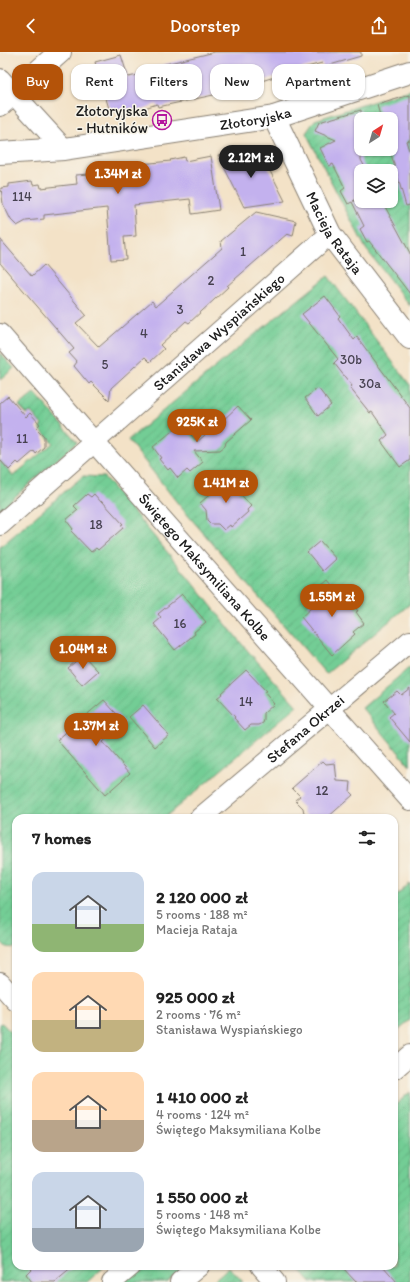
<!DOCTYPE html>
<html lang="en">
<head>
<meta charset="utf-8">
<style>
	body { margin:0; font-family:Itim,sans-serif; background:#f6f6f6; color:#222; height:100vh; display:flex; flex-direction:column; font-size:15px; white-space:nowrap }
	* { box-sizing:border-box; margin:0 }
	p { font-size:13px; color:#767676 }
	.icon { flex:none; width:22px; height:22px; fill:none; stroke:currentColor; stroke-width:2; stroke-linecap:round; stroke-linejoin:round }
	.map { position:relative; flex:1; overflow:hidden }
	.panel { position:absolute; left:12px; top:762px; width:386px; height:456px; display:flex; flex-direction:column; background:#fff; border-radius:12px; box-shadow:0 1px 3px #0004 }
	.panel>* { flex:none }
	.guide { position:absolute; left:12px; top:12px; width:386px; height:36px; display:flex; gap:8px }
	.needle { width:26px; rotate:37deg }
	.tools { position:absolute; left:354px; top:60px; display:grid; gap:8px }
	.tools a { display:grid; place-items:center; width:44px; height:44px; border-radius:8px; background:#fff; box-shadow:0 1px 3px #0004; font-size:20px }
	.price { position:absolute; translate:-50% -34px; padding:0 9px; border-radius:14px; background:#b45309; color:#fff; font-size:13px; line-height:26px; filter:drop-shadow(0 1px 2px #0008) }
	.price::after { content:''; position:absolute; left:50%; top:24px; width:12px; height:9px; margin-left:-6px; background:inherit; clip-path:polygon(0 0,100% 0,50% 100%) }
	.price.selected { background:#222; color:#fff }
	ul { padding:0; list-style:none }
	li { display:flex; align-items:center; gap:12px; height:100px; padding:0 20px }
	li span { display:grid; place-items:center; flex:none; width:112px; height:80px; border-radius:12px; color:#555 }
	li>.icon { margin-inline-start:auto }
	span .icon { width:48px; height:48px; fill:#fffc; stroke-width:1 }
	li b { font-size:17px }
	h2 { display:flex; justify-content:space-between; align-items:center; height:48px; padding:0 20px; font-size:17px }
	.tag { padding:0 14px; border-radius:12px; background:#fff; box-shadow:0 1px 3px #0004; font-size:14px; line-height:36px }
	.tag.selected { background:#b45309; color:#fff }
	header { display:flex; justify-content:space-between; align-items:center; height:52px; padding:0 20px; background:#b45309; color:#fff; font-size:18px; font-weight:600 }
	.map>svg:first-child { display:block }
</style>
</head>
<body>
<header><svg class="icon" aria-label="back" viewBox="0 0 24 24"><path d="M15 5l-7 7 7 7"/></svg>Doorstep<svg class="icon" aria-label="share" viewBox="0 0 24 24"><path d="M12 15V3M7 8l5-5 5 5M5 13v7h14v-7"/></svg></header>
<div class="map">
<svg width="410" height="1230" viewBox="0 0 410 1230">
	<defs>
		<pattern id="grass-tufts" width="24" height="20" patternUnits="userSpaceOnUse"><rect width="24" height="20" fill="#73cd95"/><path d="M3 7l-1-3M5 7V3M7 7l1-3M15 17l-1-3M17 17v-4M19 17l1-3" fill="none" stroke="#63af80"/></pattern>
		<pattern id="garden-furrows" width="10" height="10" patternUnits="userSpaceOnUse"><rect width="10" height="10" fill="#73cd95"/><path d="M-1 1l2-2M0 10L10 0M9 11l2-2" fill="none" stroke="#63af80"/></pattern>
	</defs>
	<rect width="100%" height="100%" fill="#f7f3e8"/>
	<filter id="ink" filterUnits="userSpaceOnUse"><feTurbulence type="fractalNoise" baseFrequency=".025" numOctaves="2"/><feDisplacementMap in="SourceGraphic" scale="8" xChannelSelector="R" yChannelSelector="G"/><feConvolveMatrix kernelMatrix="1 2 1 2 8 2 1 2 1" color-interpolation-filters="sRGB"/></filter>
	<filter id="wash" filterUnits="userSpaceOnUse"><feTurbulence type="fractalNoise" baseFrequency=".012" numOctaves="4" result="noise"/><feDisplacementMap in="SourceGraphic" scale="16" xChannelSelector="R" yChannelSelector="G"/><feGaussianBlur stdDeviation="0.9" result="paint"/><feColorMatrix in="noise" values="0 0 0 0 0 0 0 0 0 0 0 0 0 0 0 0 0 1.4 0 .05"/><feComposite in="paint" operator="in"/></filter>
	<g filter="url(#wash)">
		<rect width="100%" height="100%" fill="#f3e2c7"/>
		<path fill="url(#grass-tufts)" stroke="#487458" d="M141,1214h45l-19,16h-45z"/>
		<g fill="url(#garden-furrows)" stroke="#487458" fill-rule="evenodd">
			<path d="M410,38v216l-44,-57 -60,-116 9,-13zM361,67h30v30h-30zM361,119h30v30h-30z"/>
			<path d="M328,224l82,109v219l-84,70 -147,-169 -51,-65 126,-105z"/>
			<path d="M0,301l14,15 -14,12z"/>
			<path d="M35,341l42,49 -77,68v-50l13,16 40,-33 -14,-15 3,-3 -11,-13 -4,2 -8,-8z"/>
			<path d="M83,424l21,1 86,102 51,64 56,63 -133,112h-148v129l-1,1 -9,-1 -6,-6v-394z"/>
			<path d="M410,615v99l-48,-58z"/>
			<path d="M410,831v137l-16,13v-135z"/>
			<path d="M0,971l3,1 13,14v228h89l-18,16h-87z"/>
			<path d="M410,1040v190h-99l-14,-16h97v-160z"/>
			<path d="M229,1215l14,15h-31z"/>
		</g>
		<g id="blocks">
			<g fill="#c3b1ee">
				<path d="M215,0h146v4l-38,11 -1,-4 -19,5 -48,15v3l-97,21 -1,-3 -37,12 -1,-7 -9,3 -15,-50 26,-7 7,22 26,-5 -1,-5z"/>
				<path d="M410,43v45l-4,1 4,12v52l-4,1 -15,-52v-35h-10l-4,-14z"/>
				<path d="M361,58v50l6,11h-6v26l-8,4h29l28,52v41l-41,-53 -2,1 -7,-13 4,-3 -12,-24 -4,2 -7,-13 4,-3 -12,-24 -4,2 -9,-18 16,-8 -21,-9 4,-9z"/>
				<path d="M247,98l17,9 21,42 -41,6 -26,-52z"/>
				<path d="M211,104l8,54 -27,4 -2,-15 -56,6 2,31 -12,1 2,22 -15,1 -4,-52 -63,7v4l-18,2 -9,5 -6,-6 -8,-16 -2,-16 8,-1v-3l23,-3 1,4 7,-1 1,4 36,-4 -1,-9 13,-1 -1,-4 15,-2 1,5 26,-4v-4l41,-4 -1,-1 14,-3 1,4z"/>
				<path d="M256,160l40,9 -3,15 -6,-2 -60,52 1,1 -39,36 -3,-2 -26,24 4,4 -14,13 -5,-5 -34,31 -2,12 -18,-18 -2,2 -15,-18 3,-4 -8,-9 5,-4 -74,-86v-24l32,37 12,-11 42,50 -10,8 23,24 53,-46 4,5 35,-31 31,-27 -1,-7z"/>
				<path d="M325,244l15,20 -2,2 16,22 3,-3 53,71v52l-10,7 -19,-26 7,-6 -16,-23 -2,1 -20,-25 2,-2 -18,-23 4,-4 -36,-45z"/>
				<path d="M318,336l13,17 -13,11 -13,-18z"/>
				<path d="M8,344l18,21 4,-4 10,11 -4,4 8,8v11l-8,7 -2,-3 -15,13 -2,-2 -8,8 -9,-10v-57z"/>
				<path d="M238,354l13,14 -25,22 -1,4 -5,4 -26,1 9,11 -13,11 -3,-3 -9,8 -8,-10 -2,2 -9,-11 2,-1 -8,-11 24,-20 1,1 4,-4 15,18 16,-14 1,-2 4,-4 2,1z"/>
				<path d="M232,421l11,14 -5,4 13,15 -4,4 1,2 -17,15 -1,-2 -6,5 -6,-6h-7l-4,-4 -1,-10 -6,-7 15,-13 -1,-1z"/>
				<path d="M87,442l4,3 3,-3 7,8 1,-1 21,23 -2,1 2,3 -25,22 -2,-2 -5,4 -20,-21 2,-2 -7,-9 12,-10 -4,-4z"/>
				<path d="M320,489l16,18 -13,12 -16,-19z"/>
				<path d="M328,528l14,17 3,-3 13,17 -2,1 8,11 -11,9 2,2 -23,21 -31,-38 10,-9 -3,-3 11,-10 -4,-4z"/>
				<path d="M182,542l24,28 -12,10 1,2 -20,16 -21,-26 7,-6 -3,-4z"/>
				<path d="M83,603l15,16 -16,14 -14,-17z"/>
				<path d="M246,618l20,21 -2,1 10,12 -10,9v7l-1,3 -4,2h-8l-6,5 -11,-12 1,-1 -18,-19 5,-4 -1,-1z"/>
				<path d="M410,636v54l-21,-25 5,-4 -10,-12 13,-10 4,4z"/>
				<path d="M104,648l21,23 -22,19 27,31 -25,22 -48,-55z"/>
				<path d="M143,653l26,30 -14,12 -26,-30z"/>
				<path d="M323,709l3,3 9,-1 2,18 14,1 -1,10 3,3 -26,23h-15l-8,-5 -1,-5 -8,-8 5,-4 -8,-8z"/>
				<path d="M34,1214h40l-19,16h-23l-6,-8z"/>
				<path d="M341,1214h42l14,16h-41z"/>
			</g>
		</g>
	</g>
	<g filter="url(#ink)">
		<use href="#blocks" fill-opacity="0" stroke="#887f72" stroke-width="1"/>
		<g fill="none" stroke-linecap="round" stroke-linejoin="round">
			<defs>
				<g id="street">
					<path d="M0,27l64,70"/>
					<path id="s1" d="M0,282l94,108 316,358"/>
					<path id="s2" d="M0,473l330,-291"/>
					<path id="s3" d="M200,766l210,-177"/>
					<path d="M0,931l16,18"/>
					<path d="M394,1017l16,-14"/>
					<path d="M261,1214l14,16"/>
					<path d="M112,1230l19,-16"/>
					<path d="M180,1230l19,-16"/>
				</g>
				<g id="secondary">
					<path d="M0,53l60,-53"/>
					<path id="s4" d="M274,65l56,117 80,104"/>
					<path id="s5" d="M0,101l64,-4 210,-32 136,-45"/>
				</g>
			</defs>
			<use href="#street" stroke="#887f72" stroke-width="22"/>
			<use href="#secondary" stroke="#887f72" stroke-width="24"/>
			<use href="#street" stroke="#fff" stroke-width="20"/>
			<use href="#secondary" stroke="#fff" stroke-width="22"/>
		</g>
	</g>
	<defs>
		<symbol id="bus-ring" viewBox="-11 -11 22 22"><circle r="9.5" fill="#f7f3e8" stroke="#b5179e" stroke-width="1.5"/><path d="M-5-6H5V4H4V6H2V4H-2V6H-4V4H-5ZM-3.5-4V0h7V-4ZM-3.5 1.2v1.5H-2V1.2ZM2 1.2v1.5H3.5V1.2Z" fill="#b5179e"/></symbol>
	</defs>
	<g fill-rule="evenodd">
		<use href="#bus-ring" x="151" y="57" width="22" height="22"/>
	</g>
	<g text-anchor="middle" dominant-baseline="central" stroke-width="3" stroke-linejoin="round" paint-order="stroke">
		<g font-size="13" fill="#464150">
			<text x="22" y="144">114</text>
			<text x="243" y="199">1</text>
			<text x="211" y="228">2</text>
			<text x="180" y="257">3</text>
			<text x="144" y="281">4</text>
			<text x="351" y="307">30b</text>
			<text x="105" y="312">5</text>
			<text x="370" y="331">30a</text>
			<text x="22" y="386">11</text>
			<text x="96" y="472">18</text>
			<text x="180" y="571">16</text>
			<text x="246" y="649">14</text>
			<text x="322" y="738">12</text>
		</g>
		<g font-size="15" fill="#1c1c1c" stroke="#f7f3e8" text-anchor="end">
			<text x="148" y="59">Złotoryjska<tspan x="148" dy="17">- Hutników</tspan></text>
		</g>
		<g font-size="15" fill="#1c1c1c" stroke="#f7f3e8">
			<text stroke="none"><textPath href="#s5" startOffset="258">Złotoryjska</textPath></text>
			<text stroke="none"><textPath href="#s4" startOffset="131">Macieja Rataja</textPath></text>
			<text stroke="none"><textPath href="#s2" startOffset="292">Stanisława Wyspiańskiego</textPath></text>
			<text stroke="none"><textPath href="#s1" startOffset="310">Świętego Maksymiliana Kolbe</textPath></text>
			<text stroke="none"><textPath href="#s3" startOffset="138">Stefana Okrzei</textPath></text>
		</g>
	</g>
</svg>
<div class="tools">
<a><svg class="needle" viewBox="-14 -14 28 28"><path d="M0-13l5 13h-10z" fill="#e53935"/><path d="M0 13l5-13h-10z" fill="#767676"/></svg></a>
<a><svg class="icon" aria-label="layers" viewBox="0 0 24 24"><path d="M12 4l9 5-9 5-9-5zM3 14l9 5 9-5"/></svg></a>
</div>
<b class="price selected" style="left:251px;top:127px">2.12M zł</b>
<b class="price" style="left:118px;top:143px">1.34M zł</b>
<b class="price" style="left:197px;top:391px">925K zł</b>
<b class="price" style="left:226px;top:452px">1.41M zł</b>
<b class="price" style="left:332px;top:566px">1.55M zł</b>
<b class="price" style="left:83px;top:618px">1.04M zł</b>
<b class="price" style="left:96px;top:695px">1.37M zł</b>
<div class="guide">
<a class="tag selected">Buy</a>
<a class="tag">Rent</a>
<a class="tag">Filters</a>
<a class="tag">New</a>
<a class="tag">Apartment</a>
</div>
<section class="panel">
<h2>7 homes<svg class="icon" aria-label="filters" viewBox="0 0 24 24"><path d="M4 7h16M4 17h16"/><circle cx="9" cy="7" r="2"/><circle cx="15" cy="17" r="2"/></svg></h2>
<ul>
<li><span style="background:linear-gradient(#c9d6e8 65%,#8fb573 0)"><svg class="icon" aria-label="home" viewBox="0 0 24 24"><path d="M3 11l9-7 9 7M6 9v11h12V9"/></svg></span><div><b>2 120 000 zł</b><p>5 rooms · 188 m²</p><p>Macieja Rataja</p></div></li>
<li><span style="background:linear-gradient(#ffd9b3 60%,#c2b280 0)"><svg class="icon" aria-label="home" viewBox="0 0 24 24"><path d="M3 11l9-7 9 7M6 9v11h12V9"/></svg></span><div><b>925 000 zł</b><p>2 rooms · 76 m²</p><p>Stanisława Wyspiańskiego</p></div></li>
<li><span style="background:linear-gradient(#ffd9b3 60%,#b9a48a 0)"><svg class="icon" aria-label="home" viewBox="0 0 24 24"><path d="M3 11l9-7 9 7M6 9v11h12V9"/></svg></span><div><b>1 410 000 zł</b><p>4 rooms · 124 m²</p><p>Świętego Maksymiliana Kolbe</p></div></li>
<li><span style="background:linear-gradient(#c9d6e8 70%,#9aa5b1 0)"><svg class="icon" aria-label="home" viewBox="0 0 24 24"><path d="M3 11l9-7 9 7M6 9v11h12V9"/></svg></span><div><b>1 550 000 zł</b><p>5 rooms · 148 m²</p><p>Świętego Maksymiliana Kolbe</p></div></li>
</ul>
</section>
</div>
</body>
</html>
